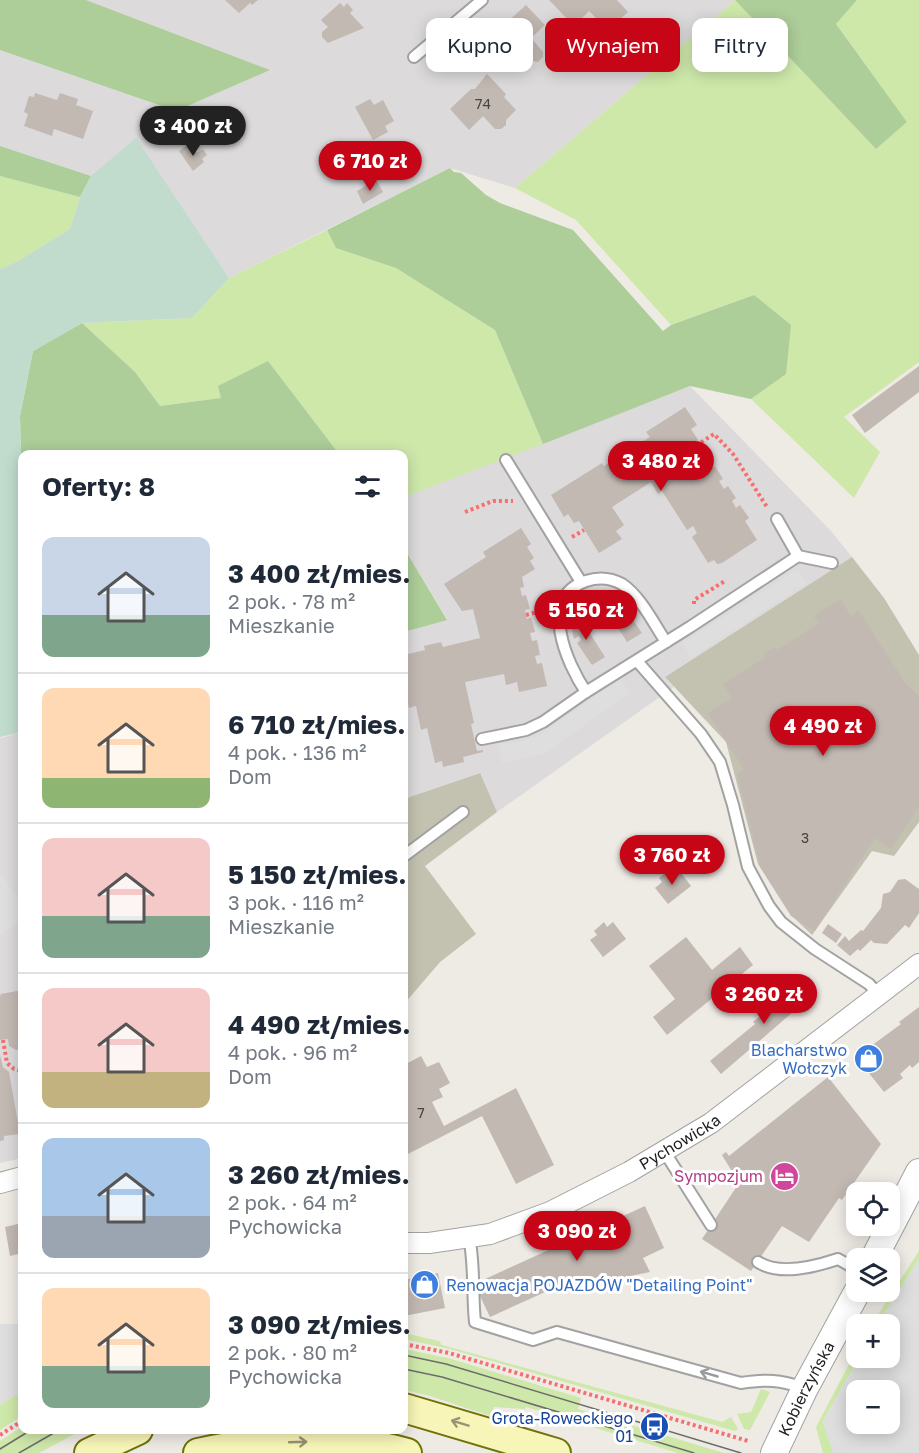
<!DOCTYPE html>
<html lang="pl">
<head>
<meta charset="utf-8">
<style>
	body { margin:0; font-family:"Golos Text",sans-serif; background:#f2f2f3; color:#1f2937; height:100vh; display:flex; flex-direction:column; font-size:22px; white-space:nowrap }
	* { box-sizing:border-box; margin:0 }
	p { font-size:20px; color:#747a83 }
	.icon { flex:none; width:33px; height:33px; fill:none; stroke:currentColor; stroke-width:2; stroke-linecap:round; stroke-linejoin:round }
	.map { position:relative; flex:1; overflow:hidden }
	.details { position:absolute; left:18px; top:450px; width:390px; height:984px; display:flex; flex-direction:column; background:#fff; border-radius:12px; box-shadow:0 3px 15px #0003 }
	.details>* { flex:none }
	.top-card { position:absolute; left:426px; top:18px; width:402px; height:54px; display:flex; gap:12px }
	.tools { position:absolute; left:846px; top:1182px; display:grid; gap:12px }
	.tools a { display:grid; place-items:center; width:54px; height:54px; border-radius:12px; background:#fff; box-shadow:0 3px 15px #0003; font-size:30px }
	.price { position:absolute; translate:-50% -51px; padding:0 14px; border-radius:21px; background:#c60516; color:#fff; font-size:20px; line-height:39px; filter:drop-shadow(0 2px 3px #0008) }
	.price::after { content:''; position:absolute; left:50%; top:36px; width:18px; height:14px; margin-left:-9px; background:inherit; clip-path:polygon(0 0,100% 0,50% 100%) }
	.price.current { background:#222; color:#fff }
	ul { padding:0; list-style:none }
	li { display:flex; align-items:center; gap:18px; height:150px; padding:0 24px }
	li+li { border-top:2px solid #e0e1e3 }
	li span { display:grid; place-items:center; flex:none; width:168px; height:120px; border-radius:12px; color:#555 }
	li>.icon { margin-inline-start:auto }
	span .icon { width:72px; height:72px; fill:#fffc; stroke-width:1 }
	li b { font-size:26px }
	h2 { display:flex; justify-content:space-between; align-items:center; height:72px; padding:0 24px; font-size:26px }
	.tag { padding:0 21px; border-radius:12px; background:#fff; box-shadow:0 3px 15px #0003; font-size:21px; line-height:54px }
	.tag.current { background:#c60516; color:#fff }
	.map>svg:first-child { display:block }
</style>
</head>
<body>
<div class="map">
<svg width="919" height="1453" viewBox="0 0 919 1453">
	<rect width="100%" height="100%" fill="#eeeae4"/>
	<g fill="#dcdadb">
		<path d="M86,0h649l-220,188 -65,-20 -221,110 -93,-139 -45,37 -91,-30v-96l176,61 93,-41z"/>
		<path d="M690,386l140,144 22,27 -187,120 9,10 -177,125 -18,-39 -75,26v-167l43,-13 -43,-71v-51z"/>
		<path d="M20,733l2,13v412l-22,5v-425z"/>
	</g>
	<g fill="#c3c1af">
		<path d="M852,557l32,41 35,57v167l-25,34 -22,-5 -60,84 -19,-18 -35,-53 -32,-122 -61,-65z"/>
		<path d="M480,773l17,39 -72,54 51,68 -36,28 -36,42v-205z"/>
	</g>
	<g fill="#cee8aa">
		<path d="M735,0l141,149 31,-27 -71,-98 21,-24h62v362l-75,55 36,35 -26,46 -103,-99 35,-25 -32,-79 -83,30 -95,-105 -61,-32z"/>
		<path d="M0,176l80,21 -10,32 -52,32 -18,8z"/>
		<path d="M327,230l9,18 60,20 99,62 48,114 -139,53v-43h-65l-71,-93 -47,37 -61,8 -25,-34 -53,-49 110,-5 37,-40z"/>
		<path d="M919,1251v8l-41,65h-6z"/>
		<path d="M404,1333l35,8 3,4 280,77 9,-5 7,12 -3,2 -285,-82 -46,-10z"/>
		<path d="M404,1349l44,9 133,40 -3,11 146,44h-46l-152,-46 -1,2 -31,-2 -4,9 -60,-20 -26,-6z"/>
		<path d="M856,1351v7h3l-36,63 10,32h-10l-7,-26z"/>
		<path d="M761,1389l9,3 -20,38 -6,-1 -7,-15 14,-2z"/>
		<path d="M22,1393v23l-22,14v-25l15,-10z"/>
		<path d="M22,1427v3h60l-43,23h-39v-12z"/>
	</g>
	<g fill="#adcd99">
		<path d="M0,0h86l184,70 -94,41 -176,-61z"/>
		<path d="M735,0h122l-21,24 71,98 -31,27z"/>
		<path d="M0,146l91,30 -11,21 -80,-21z"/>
		<path d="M450,168l4,4 7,1 25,22 14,8 73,27 90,101 8,-6 83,-30 37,30 -5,49 -35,25 -61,-13 -147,58 -48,-114 -99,-62 -60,-20 -9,-18z"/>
		<path d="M82,323l53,49 25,34 61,-8 -3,-12 50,-25 71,93h-317v47l-2,-85 13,-65z"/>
		<path d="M404,548l43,72 -43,12z"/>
	</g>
	<path fill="#c1dccd" d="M136,138l93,140 -37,40 -110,5 -49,28 -13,65 2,85v231l-22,5v-468l18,-8 52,-32 10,-32 11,-21z"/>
	<g fill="#dedede" fill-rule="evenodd">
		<path d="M798,569l9,14 -116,75 -9,-15z"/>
		<path d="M620,678l10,15 -86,61 -42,9 -4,-17 35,-8 8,-4z"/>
		<path d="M0,872l22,32v16l-22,16z"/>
		<path d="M919,1259v194h-86l-10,-32 36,-63h31v-34h-12zM890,1390v34h-34v-34z"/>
		<path d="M0,1324h22v69l-7,2 -15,10z"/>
	</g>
	<g fill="#c3b9b3">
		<path d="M225,0h33l-6,5 -2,-2 -11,10z"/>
		<path d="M549,0h68l11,12 -20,18 -19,-19 -15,15z"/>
		<path d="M340,3l4,4 3,-4 6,7 -3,3 14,15 -36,15 -6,-6v-5l6,-5 -7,-7z"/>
		<path d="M526,5l19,20 -14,13 12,14v5l-5,5 -5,-1 -10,10 -12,-13 -3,2 -19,-20 9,-9h3l4,-7z"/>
		<path d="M487,74l19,20 -2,3 12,13 -10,10v5l-5,4h-6l-12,-13 -14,14 -19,-21 21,-20h4z"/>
		<path d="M35,93l22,7 3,-7 18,6 -2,6 17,6 -10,28 -29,-10 -2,7 -28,-10 4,-12 -4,-2 5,-16 5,1z"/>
		<path d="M370,99l4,6 9,-5 11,21 -9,5 3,6 -15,8 -18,-33z"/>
		<path d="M190,143l7,10 6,-4 4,6 -5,4 2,3 -11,9 -14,-20z"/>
		<path d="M376,180l7,12 -20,12 -6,-13z"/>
		<path d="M919,366v26l-54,41 -13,-18z"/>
		<path d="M685,407l12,18 -6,4 7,11 -9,5 4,8 10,-7 8,13 -4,3 4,7 4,-3 8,13 -4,2 5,8 4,-3 8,12 -4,3 4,7 4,-3 9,13 -4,3 12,19 -35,23 -5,1 -3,-4 -6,3 -16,-26 5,-4 -4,-7 -6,4 -25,-39 -4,3 -7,-12 -39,25 12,18 -8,6 6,8 -23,14 -20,-32 -5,2 -6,-9 -4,3 -13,-22 51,-32 2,3 46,-29 -4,-5z"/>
		<path d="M521,528l10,16 -4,3 7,11 -4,3 5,8 -13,8 2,10 -4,1 2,8 4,-1 4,14 -5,1 2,9 4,-2 4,15 -5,1 2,8 5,-1 3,15 -5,1 2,8 5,-1 5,23 -28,6 -2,-10 -11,3 -2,-11 -39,8 9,41 -3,1 6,27 6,-1v2l-20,5 1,5 -21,5 -1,-6 -7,2 -8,-35 -6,2 -5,-24 -7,2 -5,-23v-30l21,-5 -1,-4 17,-4 2,5 37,-9 -7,-29 -11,2 -18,-27 42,-27 -3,-5z"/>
		<path d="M608,594l12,18 3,-1 7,11 3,-2 9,13 -15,9 -27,-43z"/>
		<path d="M840,599l11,17 7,-6 48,74 13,12v110l-28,43 -16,-11 -60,93 -24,-15 -31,-49 -23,-93 7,-5 -36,-56 24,-15 -9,-14 43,-27 -3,-3 12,-7 2,3 42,-27 -5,-7z"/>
		<path d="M578,615l27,42 -13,8 -15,-22 4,-3 -2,-4 -5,3 -4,-19z"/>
		<path d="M678,869l13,17 -23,18 -13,-16 7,-6 -3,-4 10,-8 3,4z"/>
		<path d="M905,879l14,10v24l-10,15 -4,-3 -18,19 -13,-1 -3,-3 -11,11 -2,-2 -8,7 -13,-11 8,-9 4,5 12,-11 2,1 18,-23 2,-14 7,-2 8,-12z"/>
		<path d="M604,922l3,5 6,-5 13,17 -23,18 -13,-17 7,-5 -3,-4z"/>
		<path d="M828,924l14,10 -6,9 -14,-10z"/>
		<path d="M686,937l26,33 28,-23 13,18 -86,70 -14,-18 22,-18 -26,-33z"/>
		<path d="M801,974l13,16 -9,7 3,2 -87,75 -11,-13 45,-37 -2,-2 42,-36 2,-1 -4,-5z"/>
		<path d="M22,990v59l-6,1 -7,-4 -1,-7 -8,1v-43l1,-3z"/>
		<path d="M919,1007v55l-7,6 -2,-3 -10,9 3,4 -19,14 -28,-35 45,-33 -2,-2z"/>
		<path d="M0,1055l3,12 6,5 11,62 -16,2v4l-4,1z"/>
		<path d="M421,1056l6,11 12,-5 11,21 -11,6 4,8 -11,5 12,24 72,-38 38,77 -38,19 -34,-68 -78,40v-91z"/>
		<path d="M828,1077l53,67 -39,56 -3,-2 -30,44 -27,-16 -31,45 -49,-32 37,-56 -17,-28 4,-3 3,4z"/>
		<path d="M645,1206l19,42 -21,10 7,14 -49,10 -2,-4 -21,10 -4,-9 -84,38 -11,-23 6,-15z"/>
		<path d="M22,1223v30l-12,3 -5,-29z"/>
		<path d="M438,1273l7,35 -41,8v-36z"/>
	</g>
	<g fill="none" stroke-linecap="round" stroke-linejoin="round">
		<defs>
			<g id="service">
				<path d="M414,57l68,-57"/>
				<path d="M506,460l75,122"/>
				<path d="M777,519l21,37 34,7"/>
				<path d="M637,661l64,73 19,28 13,43 15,62 21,39 12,16 34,27 54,35 10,11"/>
				<path d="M586,692c-19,-28 -49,-95 0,-111 12,-4 25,-3 36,3 19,13 32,40 44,58"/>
				<path d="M482,739l44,-9 17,-8 43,-30 104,-65 108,-71"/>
				<path d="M404,856l59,-44"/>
				<path d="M664,1151l47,74"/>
				<path d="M469,1237c6,28 3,57 6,85l58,18 24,-8 184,51c27,-4 38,-3 64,5"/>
				<path d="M758,1262c22,14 56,5 80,-3l18,10"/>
			</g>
			<g id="minor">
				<path d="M0,1183l22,-6"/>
				<path id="s1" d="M404,1243h25l61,-9 60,-22 79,-40 82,-49 208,-159"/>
			</g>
			<g id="tertiary">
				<path d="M874,1258l45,-86"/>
				<path id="s2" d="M774,1453l31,-65 52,-96"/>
			</g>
			<g id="secondary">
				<path d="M404,1408l152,45"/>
				<path d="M89,1453l49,-23"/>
				<path d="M198,1453c64,-15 146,-18 209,0"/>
			</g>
		</defs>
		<use href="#service" stroke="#a2a2a2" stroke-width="14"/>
		<use href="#minor" stroke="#a2a2a2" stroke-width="22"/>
		<use href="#tertiary" stroke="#a2a2a2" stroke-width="28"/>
		<use href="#secondary" stroke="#6f7207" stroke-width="32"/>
		<g stroke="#f66f6d" stroke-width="4" stroke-dasharray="3 3" stroke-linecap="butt">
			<path d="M691,449l23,-15 19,20 34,53"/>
			<path d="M465,512l28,-11h20"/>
			<path d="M572,537l12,-7"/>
			<path d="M694,604v-4l31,-19"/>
			<path d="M526,615l19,-5"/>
			<path d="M3,1040l4,23 7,6 8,2"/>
			<path d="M404,1344l45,9 299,88"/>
			<path d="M0,1435l22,-14"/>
		</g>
		<use href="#service" stroke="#fff" stroke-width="10"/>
		<use href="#minor" stroke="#fff" stroke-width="20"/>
		<use href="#tertiary" stroke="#fff" stroke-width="26"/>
		<use href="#secondary" stroke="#f8f5b8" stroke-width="28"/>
		<g stroke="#6c6c6c" stroke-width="1.5">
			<path d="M404,1355l42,9 295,89"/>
			<path d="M404,1369l38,8 252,76"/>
			<path d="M0,1449l31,-19"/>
			<path d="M19,1453l40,-23"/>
		</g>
	</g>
	<defs><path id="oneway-shaft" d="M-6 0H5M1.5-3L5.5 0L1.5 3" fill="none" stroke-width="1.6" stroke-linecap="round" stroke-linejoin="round" transform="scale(1.5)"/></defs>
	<use stroke="#9a9a9a" href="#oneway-shaft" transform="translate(709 1374) rotate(-164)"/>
	<g stroke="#969473">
		<use href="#oneway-shaft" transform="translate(460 1423) rotate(-163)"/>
		<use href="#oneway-shaft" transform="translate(298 1442) rotate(-2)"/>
	</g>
	<defs>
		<symbol id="shop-disc" viewBox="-11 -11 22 22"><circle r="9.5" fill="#3f7fe0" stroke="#fff"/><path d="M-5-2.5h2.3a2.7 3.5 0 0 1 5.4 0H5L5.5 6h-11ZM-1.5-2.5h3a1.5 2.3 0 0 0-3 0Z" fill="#fff"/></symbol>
		<symbol id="hotel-disc" viewBox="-11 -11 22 22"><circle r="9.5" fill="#d1479c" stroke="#fff"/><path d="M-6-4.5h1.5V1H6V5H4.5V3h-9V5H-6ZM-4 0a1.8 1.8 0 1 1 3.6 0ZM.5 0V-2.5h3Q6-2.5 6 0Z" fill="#fff"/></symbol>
		<symbol id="bus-disc" viewBox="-11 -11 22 22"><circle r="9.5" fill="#1a4fb4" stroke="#fff"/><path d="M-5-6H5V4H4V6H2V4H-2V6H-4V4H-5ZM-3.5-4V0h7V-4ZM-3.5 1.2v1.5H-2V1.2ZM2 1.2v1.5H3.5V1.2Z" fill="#fff"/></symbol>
	</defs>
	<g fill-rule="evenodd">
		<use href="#shop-disc" x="852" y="1042" width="33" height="33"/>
		<use href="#hotel-disc" x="768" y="1160" width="33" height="33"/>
		<use href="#shop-disc" x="408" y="1268" width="33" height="33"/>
		<use href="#bus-disc" x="638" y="1410" width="33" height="33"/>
	</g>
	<g text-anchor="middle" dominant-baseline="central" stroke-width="6" stroke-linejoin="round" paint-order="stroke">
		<g font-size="14" fill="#474543">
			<text x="483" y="103">74</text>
			<text x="805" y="837">3</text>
			<text x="421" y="1112">7</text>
		</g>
		<g font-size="16" fill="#366cbe" stroke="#fff" text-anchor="end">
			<text x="847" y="1050">Blacharstwo<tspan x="847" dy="18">Wołczyk</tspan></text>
			<text x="446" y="1285" text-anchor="start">Renowacja POJAZDÓW "Detailing Point"</text>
		</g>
		<g font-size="16" fill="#1e1e1e" stroke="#fff">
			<text stroke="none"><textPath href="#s1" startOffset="298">Pychowicka</textPath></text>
			<text stroke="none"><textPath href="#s2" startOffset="72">Kobierzyńska</textPath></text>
		</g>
		<g font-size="16" fill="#b23c85" stroke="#fff" text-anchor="end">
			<text x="763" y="1176">Sympozjum</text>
		</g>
		<g font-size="16" fill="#164399" stroke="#fff" text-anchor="end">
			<text x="633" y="1418">Grota-Roweckiego<tspan x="633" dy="18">01</tspan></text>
		</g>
	</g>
</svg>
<div class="tools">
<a><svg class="icon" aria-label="locate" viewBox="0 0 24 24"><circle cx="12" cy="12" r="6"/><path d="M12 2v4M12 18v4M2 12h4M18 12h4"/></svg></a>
<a><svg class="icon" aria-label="layers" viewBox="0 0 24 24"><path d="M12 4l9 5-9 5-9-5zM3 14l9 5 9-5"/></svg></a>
<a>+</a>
<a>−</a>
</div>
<b class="price current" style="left:193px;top:157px">3 400 zł</b>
<b class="price" style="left:370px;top:192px">6 710 zł</b>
<b class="price" style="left:661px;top:492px">3 480 zł</b>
<b class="price" style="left:586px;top:641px">5 150 zł</b>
<b class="price" style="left:823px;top:757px">4 490 zł</b>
<b class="price" style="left:672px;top:886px">3 760 zł</b>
<b class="price" style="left:764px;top:1025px">3 260 zł</b>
<b class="price" style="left:577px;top:1262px">3 090 zł</b>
<div class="top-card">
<a class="tag">Kupno</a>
<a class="tag current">Wynajem</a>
<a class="tag">Filtry</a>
</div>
<section class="details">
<h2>Oferty: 8<svg class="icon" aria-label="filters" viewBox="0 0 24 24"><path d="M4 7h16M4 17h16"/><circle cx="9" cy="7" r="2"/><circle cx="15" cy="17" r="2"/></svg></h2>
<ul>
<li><span style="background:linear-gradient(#c9d6e8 65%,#7fa58c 0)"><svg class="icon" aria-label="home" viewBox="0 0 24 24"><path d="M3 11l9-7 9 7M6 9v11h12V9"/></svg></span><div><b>3 400 zł/mies.</b><p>2 pok. · 78 m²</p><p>Mieszkanie</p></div></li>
<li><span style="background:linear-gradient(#ffd9b3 75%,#8fb573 0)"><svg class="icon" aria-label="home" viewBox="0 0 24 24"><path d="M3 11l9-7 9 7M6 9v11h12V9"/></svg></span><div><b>6 710 zł/mies.</b><p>4 pok. · 136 m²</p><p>Dom</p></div></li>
<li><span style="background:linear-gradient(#f6c9c9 65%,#7fa58c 0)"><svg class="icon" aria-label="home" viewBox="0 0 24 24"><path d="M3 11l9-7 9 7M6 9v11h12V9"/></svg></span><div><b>5 150 zł/mies.</b><p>3 pok. · 116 m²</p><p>Mieszkanie</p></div></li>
<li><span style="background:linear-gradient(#f6c9c9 70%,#c2b280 0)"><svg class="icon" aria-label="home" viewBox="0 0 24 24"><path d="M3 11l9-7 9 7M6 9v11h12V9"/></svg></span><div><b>4 490 zł/mies.</b><p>4 pok. · 96 m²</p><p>Dom</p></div></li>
<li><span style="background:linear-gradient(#a9c7e8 65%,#9aa5b1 0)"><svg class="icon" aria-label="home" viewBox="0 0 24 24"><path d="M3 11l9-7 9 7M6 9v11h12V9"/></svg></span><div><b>3 260 zł/mies.</b><p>2 pok. · 64 m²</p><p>Pychowicka</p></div></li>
<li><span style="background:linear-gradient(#ffd9b3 65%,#7fa58c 0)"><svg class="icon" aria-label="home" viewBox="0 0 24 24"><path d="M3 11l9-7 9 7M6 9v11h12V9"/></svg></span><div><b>3 090 zł/mies.</b><p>2 pok. · 80 m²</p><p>Pychowicka</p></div></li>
</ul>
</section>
</div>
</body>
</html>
